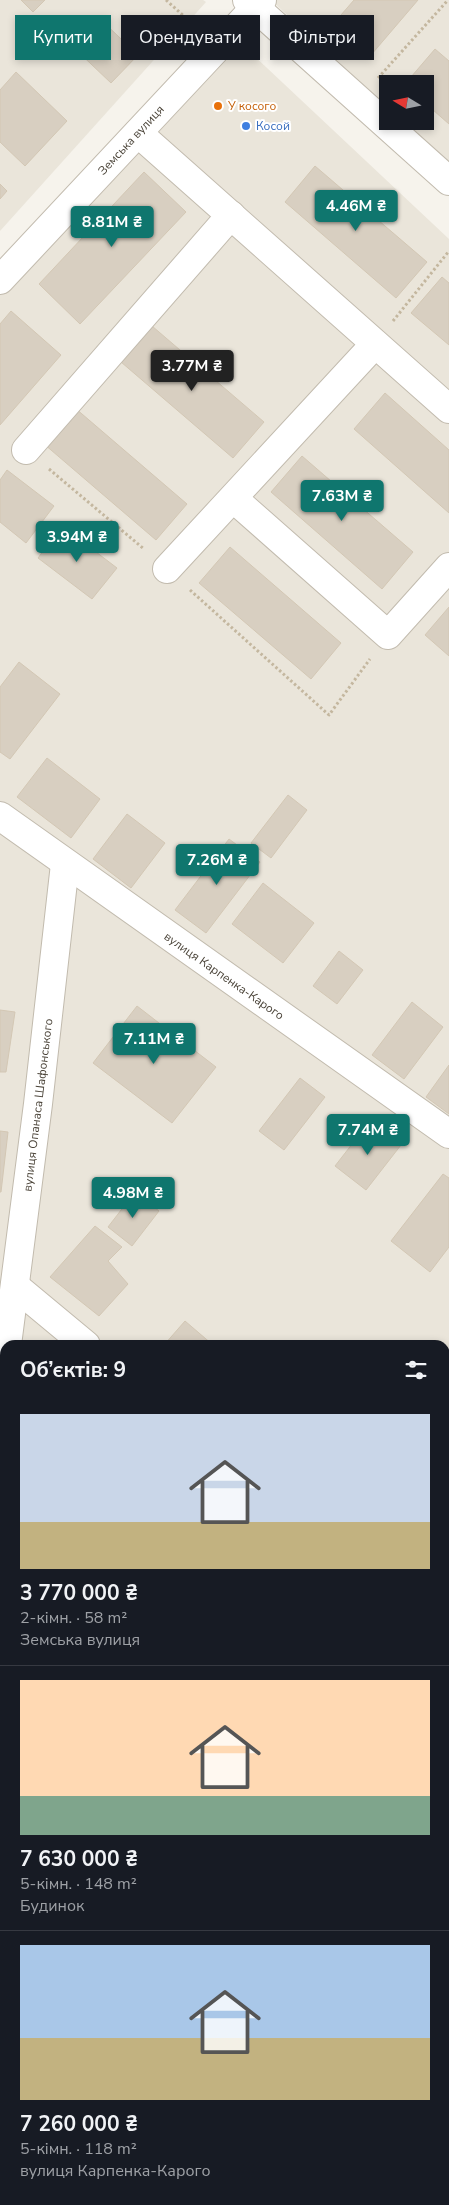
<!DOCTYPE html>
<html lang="uk">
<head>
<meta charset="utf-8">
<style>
	body { margin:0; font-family:"Nunito Sans",sans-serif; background:#242831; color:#f1f3f6; height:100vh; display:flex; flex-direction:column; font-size:19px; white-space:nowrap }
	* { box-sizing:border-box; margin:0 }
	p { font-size:16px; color:#9ea1a6 }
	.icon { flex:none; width:28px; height:28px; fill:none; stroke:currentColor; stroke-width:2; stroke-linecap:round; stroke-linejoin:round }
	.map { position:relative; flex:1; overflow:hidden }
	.side { position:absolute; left:0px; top:1340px; width:450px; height:865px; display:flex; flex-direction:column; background:#171b24; border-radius:15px 15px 0 0; box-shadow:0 2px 8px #0003 }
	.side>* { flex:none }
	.hud { position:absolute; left:15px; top:15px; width:420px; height:45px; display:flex; gap:10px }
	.needle { width:32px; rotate:280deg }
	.tools { position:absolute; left:379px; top:75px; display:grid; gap:10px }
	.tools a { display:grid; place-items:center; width:55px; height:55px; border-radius:0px; background:#171b24; box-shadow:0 2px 8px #0003; font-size:25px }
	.price { position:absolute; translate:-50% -42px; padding:0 11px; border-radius:5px; background:#0f766e; color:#fff; font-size:16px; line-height:32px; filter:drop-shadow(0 1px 2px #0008) }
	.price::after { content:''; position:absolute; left:50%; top:30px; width:15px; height:11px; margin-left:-8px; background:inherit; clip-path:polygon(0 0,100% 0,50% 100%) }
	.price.active { background:#222; color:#fff }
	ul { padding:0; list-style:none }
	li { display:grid; align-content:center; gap:10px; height:265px; padding:0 20px }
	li+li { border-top:1px solid #363941 }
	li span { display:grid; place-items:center; height:155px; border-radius:0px; color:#555 }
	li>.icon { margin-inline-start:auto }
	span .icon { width:90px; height:90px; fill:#fffc; stroke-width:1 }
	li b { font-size:21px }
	h2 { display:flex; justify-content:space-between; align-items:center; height:60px; padding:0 20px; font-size:21px }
	.tag { padding:0 18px; border-radius:0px; background:#171b24; box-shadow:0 2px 8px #0003; font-size:18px; line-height:45px }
	.tag.active { background:#0f766e; color:#fff }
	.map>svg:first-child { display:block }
</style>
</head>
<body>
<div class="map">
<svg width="449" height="2205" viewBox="0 0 449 2205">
	<rect width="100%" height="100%" fill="#f6f3ec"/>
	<g fill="#eae5da" fill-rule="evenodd">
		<path d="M0,0h203l3,2 -206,229z"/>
		<path d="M271,0h178v164l-47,-43h23v-37h-37l-1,23z"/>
		<path d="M219,23l230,216v1966h-449v-1931zM5,1345h440v855h-440z"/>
	</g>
	<g fill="#d8cfc1" stroke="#d3c7b4">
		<path d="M21,0h24l-12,12z"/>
		<path d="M354,0h64l-47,55 -37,-32z"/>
		<path d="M98,17l40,38 -27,28 -40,-38z"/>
		<path d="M435,49l14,12v63l-24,-21v-19h-20z"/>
		<path d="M16,72l51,49 -42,45 -25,-24v-52z"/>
		<path d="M315,166l112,96 -31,36 -111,-96z"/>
		<path d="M144,172l42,40 -106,112 -41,-40z"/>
		<path d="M0,184l7,7 -7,8z"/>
		<path d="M442,277l7,6v62l-38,-32z"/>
		<path d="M11,311l50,44 -61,70v-101z"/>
		<path d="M152,326l112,96 -31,36 -112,-96z"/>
		<path d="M385,393l64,57v63l-95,-84z"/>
		<path d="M75,408l112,96 -31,36 -112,-96z"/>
		<path d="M302,456l111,96 -31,37 -111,-97z"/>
		<path d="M7,470l47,36 -28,37 -26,-21v-42z"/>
		<path d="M62,526l55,42 -25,31 -54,-41z"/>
		<path d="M230,547l111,96 -30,36 -112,-96z"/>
		<path d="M449,607v49l-24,-21z"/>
		<path d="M19,662l41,32 -50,65 -10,-7v-65z"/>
		<path d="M47,758l53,41 -29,39 -54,-41z"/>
		<path d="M288,795l19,15 -36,48 -20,-15z"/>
		<path d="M127,814l38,29 -34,45 -38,-29z"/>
		<path d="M229,839l31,23 -54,71 -31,-23z"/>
		<path d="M263,883l51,40 -31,40 -51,-39z"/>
		<path d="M339,951l24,19 -26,34 -24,-18z"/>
		<path d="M412,1002l31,25 -39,52 -32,-24z"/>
		<path d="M137,1006l79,61 -44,56 -79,-60z"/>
		<path d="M0,1010l15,2 -9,60h-6z"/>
		<path d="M449,1065v49l-23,-17z"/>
		<path d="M300,1078l25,19 -41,53 -25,-19z"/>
		<path d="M370,1121l31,24 -35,45 -31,-24z"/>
		<path d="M0,1131l8,1 -7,60h-1z"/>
		<path d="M443,1174l6,4v69l-19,25 -39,-31z"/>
		<path d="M135,1192l24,19 -27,35 -24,-19z"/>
		<path d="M95,1226l27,21 -14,14 20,23 -29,32 -49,-39z"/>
		<path d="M185,1321l28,24h-49z"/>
		<path d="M5,1550v59l-5,-1v-25z"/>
		<path d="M445,1609l4,3v36l-4,7z"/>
		<path d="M0,1636l5,1v40l-5,-1z"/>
		<path d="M0,1928l5,1v48l-5,-1z"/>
	</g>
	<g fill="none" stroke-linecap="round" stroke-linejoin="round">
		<defs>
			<g id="minor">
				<path d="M247,0l202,181"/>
				<path d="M138,133l311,276"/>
				<path d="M0,280l262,-280"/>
				<path d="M26,450l205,-235"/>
				<path d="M234,499l154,136 61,-68"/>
				<path d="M167,569l208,-225"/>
				<path d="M0,816l449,318"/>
				<path d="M15,1286l71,59"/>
				<path d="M7,1345l31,-241 27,-240"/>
				<path d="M445,1373l4,-6"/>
				<path d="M0,1398l5,-38"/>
				<path d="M0,2029l5,1"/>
				<path d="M445,2115h4"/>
			</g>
		</defs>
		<use href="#minor" stroke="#c2bbae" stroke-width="30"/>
		<g stroke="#c4b79f" stroke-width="3" stroke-dasharray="2.5 2.5" stroke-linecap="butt">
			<path d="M166,0l30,27"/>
			<path d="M378,78l70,-78"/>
			<path d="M393,321l56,-70"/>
			<path d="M49,469l95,80"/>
			<path d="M190,590l139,125 41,-56"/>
		</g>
		<use href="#minor" stroke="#fff" stroke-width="28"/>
	</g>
	<circle fill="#e8710a" stroke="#fff" stroke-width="2" cx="218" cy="106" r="5"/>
	<circle fill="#3f7fe0" stroke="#fff" stroke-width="2" cx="246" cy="126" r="5"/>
	<g text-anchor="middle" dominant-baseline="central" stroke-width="4" stroke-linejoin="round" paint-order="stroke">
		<g font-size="12" fill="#c56008" stroke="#fff" text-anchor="start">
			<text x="228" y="106">У косого</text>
		</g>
		<g font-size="12" fill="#366cbe" stroke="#fff" text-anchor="start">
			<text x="256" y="126">Косой</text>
		</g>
		<g font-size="12" fill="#4b4439" stroke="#fff">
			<text transform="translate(131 140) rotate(-47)">Земська вулиця</text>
			<text transform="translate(224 976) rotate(35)">вулиця Карпенка-Карого</text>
			<text transform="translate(38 1105) rotate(-83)">вулиця Опанаса Шафонського</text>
		</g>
	</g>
</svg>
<div class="tools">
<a><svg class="needle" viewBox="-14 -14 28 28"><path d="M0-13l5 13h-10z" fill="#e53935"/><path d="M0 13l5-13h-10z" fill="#9ea1a6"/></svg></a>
</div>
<b class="price" style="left:356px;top:232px">4.46M ₴</b>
<b class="price" style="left:112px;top:248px">8.81M ₴</b>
<b class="price active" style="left:192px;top:392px">3.77M ₴</b>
<b class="price" style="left:342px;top:522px">7.63M ₴</b>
<b class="price" style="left:77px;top:563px">3.94M ₴</b>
<b class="price" style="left:217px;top:886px">7.26M ₴</b>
<b class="price" style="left:154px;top:1065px">7.11M ₴</b>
<b class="price" style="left:368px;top:1156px">7.74M ₴</b>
<b class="price" style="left:133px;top:1219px">4.98M ₴</b>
<div class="hud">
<a class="tag active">Купити</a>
<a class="tag">Орендувати</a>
<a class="tag">Фільтри</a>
</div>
<section class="side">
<h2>Об’єктів: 9<svg class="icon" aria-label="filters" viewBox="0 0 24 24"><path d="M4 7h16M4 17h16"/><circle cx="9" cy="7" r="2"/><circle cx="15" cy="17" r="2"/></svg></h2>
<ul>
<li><span style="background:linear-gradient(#c9d6e8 70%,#c2b280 0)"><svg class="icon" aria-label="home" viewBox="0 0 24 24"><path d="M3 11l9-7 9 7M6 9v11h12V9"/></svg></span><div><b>3 770 000 ₴</b><p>2-кімн. · 58 m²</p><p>Земська вулиця</p></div></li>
<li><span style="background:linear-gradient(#ffd9b3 75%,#7fa58c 0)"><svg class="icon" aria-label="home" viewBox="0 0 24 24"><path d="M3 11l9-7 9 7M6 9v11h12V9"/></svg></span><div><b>7 630 000 ₴</b><p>5-кімн. · 148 m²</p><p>Будинок</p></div></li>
<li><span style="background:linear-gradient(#a9c7e8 60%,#c2b280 0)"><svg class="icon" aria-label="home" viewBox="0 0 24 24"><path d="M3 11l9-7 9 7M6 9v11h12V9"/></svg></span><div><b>7 260 000 ₴</b><p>5-кімн. · 118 m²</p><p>вулиця Карпенка-Карого</p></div></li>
</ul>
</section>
</div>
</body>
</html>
